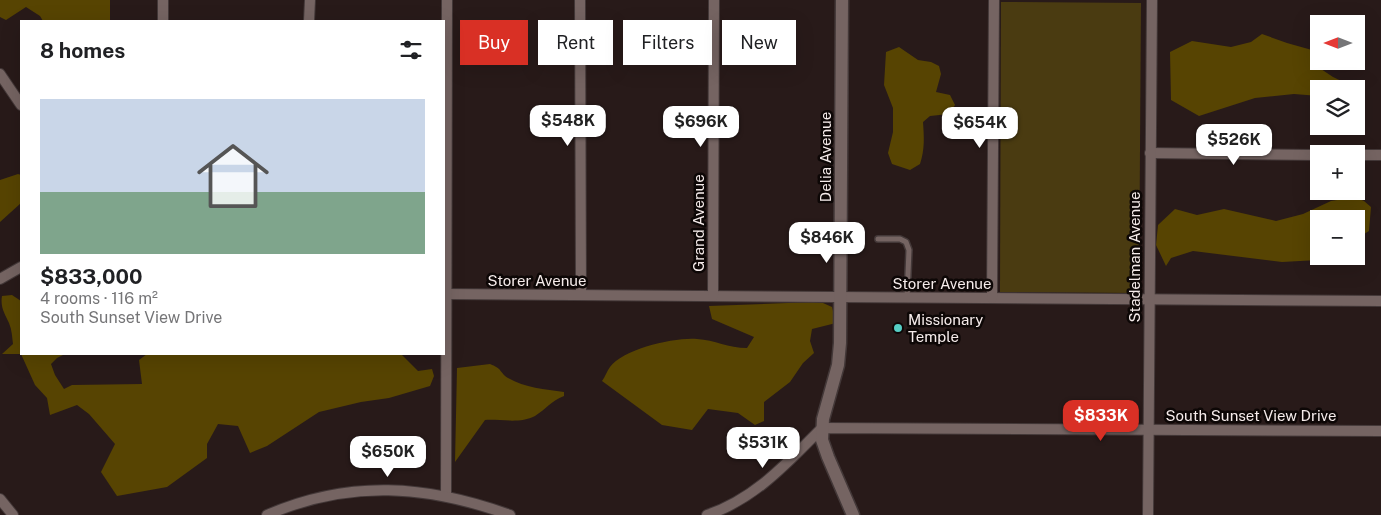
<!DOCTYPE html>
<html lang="en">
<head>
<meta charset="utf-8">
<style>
	body { margin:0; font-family:"Public Sans",sans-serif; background:#f2f2f2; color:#202124; height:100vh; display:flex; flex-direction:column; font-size:19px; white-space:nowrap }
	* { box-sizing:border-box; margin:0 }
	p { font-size:16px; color:#757577 }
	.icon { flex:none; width:28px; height:28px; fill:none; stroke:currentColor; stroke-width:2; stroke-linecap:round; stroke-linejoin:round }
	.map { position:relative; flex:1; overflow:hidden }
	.side { position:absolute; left:20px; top:20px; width:425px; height:335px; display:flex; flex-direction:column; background:#fff; border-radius:0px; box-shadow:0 5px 20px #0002 }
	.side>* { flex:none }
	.guide { position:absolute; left:460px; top:20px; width:475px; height:45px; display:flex; gap:10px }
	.needle { width:32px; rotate:270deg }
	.buttons { position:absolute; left:1310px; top:15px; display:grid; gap:10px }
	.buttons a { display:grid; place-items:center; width:55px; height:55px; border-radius:0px; background:#fff; box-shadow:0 5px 20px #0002; font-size:25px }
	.price { position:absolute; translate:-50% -42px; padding:0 11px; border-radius:10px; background:#fff; color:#222; font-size:16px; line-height:32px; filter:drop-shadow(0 1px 2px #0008) }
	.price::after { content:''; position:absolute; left:50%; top:30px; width:15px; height:11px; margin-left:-8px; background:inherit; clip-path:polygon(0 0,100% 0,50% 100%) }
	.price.current { background:#d93025; color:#fff }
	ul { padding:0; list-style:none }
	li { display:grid; align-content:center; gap:10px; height:265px; padding:0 20px }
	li+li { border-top:1px solid #e0e0e0 }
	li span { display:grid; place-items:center; height:155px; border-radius:0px; color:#555 }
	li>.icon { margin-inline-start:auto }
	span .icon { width:90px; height:90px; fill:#fffc; stroke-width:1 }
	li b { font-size:21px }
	h2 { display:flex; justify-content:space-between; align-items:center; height:60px; padding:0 20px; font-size:21px }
	.pill { padding:0 18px; border-radius:0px; background:#fff; box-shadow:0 5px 20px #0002; font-size:18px; line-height:45px }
	.pill.current { background:#d93025; color:#fff }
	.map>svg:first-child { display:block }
</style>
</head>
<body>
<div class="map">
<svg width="1381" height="515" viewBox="0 0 1381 515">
	<rect width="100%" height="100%" fill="#281a19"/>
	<path fill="#4a3b11" d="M1001,2l140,1 -2,290 -139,-1z"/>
	<g fill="#574402">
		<path d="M0,0h110v21h-67l-3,-5 -14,-9 -20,13 -6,-3z"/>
		<path d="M1262,34l25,9 32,9 2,17 12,8 25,12v8l-2,1v-9h-37v7l-25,-2 -39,4 -56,18 -28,-16 -1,-48 22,-11 39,6 20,-5z"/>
		<path d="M899,47l19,13 13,2 8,4 2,8 -5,18 14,3 5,10 -6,9 -19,2 -7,6c1,15 2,27 -3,42l-10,6 -18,-6 -4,-11 5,-21v-24l-9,-23 2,-33z"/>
		<path d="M18,174l3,1v28l-21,19v-42z"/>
		<path d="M1355,197l9,4 7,6 -2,24 -13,8v-20h-37v37h6l-7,4 -36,2 -89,-11 -22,7 -5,8 -10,-21 2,-20 17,-16 22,6 27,-6 52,12 27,-7 28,-13z"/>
		<path d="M12,295l9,6v53h44l-8,4 -6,6 4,11 9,14 8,-4 70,-1 -3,-24 8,-6h254l17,17 14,-2 2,7 -4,10 -41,12 -28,4 -42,10 -52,34 -17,7 -12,-27 -20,-2 -11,20v14l-40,29 -50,9 -16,-24 14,-28 -26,-30 -12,-9 -27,10 -3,-17 -12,-13 -14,-31h-19l11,-10c-1,-7 -1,-14 -4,-21 -4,-9 -9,-16 -7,-27z"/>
		<path d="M813,302l10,1 9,4 4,16 -24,6 -2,12 4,12 -11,10 -13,19 -26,20v19l-9,4 -17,-12 -30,-4 -16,21 -30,-5 -60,-44c3,-4 5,-10 8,-14 13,-18 65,-30 87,-28 18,1 31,9 50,9l7,-11 -42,-18 -3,-13z"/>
		<path d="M490,364c13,5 9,8 18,14 17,10 37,11 56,14v4c-13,5 -18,13 -29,20 -15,8 -34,3 -50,4l-30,42 2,-94z"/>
	</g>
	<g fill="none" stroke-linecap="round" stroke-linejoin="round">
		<defs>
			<path id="service" d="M878,239h22l6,3 3,8 -2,47"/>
			<g id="minor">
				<path d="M580,0l1,295"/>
				<path d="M163,21v-21"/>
				<path d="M309,21l1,-21"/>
				<path d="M0,74l21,31"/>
				<path d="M1150,153l169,2"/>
				<path d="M1356,155h25"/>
				<path d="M0,279l21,-12"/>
				<path d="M444,294l937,7"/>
				<path d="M713,296l1,-296"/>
				<path d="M992,298l2,-298"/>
				<path d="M446,495l1,-495"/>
				<path d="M0,499l13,16"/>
				<path d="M267,515c83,-36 160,-30 243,0"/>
				<path d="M707,515c48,-16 80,-52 115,-87l559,3"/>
				<path d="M1148,515l4,-515"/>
			</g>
			<path id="tertiary" d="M842,0l-2,343 -2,22 -15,54 -1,21 6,17 25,58"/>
		</defs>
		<use href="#service" stroke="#433838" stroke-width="8"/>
		<use href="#minor" stroke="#433838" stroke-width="12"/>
		<use href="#tertiary" stroke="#433838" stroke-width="15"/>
		<use href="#service" stroke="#756462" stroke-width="5"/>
		<use href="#minor" stroke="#756462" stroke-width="10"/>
		<use href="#tertiary" stroke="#756462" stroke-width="12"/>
	</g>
	<circle fill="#56cec4" stroke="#0d0706" stroke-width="2" cx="898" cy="328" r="5"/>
	<g text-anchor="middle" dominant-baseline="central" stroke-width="5" stroke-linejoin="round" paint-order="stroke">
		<g font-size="15" fill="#f6eceb" stroke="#0d0706">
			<text transform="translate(825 157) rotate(-90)">Delia Avenue</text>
			<text transform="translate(698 223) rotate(-90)">Grand Avenue</text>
			<text transform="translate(1134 257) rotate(-90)">Stadelman Avenue</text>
			<text x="537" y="280">Storer Avenue</text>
			<text x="942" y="283">Storer Avenue</text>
			<text x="1251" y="415">South Sunset View Drive</text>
		</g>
		<g font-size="15" fill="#f6eceb" stroke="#0d0706" text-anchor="start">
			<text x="908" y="319">Missionary<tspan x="908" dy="17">Temple</tspan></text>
		</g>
	</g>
</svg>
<div class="buttons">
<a><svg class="needle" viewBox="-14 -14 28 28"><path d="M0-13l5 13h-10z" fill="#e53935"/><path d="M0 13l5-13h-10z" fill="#757577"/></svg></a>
<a><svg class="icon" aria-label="layers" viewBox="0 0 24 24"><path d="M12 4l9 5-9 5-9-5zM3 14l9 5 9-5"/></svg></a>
<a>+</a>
<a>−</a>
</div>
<b class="price" style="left:568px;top:147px">$548K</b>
<b class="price" style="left:701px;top:148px">$696K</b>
<b class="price" style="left:980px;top:149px">$654K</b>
<b class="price" style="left:1234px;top:166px">$526K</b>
<b class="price" style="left:827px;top:264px">$846K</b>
<b class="price current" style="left:1101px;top:442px">$833K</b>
<b class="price" style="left:763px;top:469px">$531K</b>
<b class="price" style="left:388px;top:478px">$650K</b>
<div class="guide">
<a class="pill current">Buy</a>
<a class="pill">Rent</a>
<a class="pill">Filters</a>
<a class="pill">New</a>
</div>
<section class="side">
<h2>8 homes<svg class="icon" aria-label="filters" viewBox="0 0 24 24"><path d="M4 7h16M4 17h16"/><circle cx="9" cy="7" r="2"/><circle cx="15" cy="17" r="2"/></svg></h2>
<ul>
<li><span style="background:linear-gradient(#c9d6e8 60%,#7fa58c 0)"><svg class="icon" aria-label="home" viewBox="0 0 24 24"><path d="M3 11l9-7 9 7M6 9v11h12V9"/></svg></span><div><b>$833,000</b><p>4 rooms · 116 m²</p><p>South Sunset View Drive</p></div></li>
</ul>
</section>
</div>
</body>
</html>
